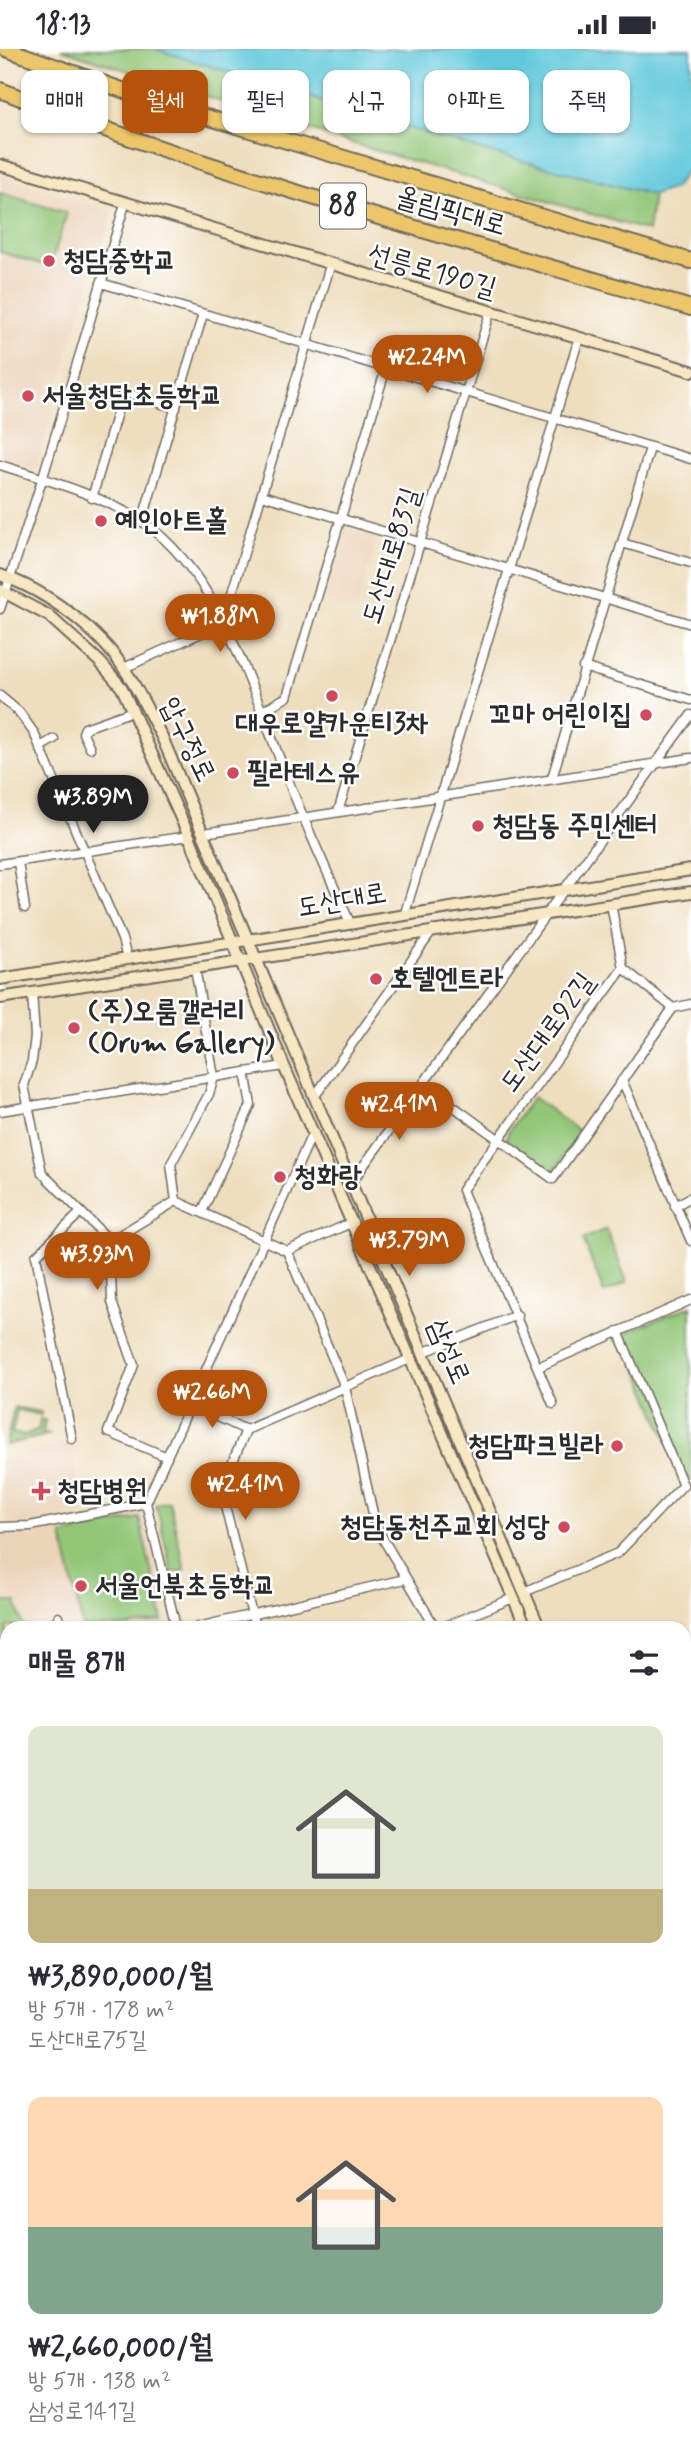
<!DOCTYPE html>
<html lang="ko">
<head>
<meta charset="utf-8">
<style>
	body { margin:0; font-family:Mynerve,"Poor Story",sans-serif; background:#f7f7f7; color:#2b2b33; height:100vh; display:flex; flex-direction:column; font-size:26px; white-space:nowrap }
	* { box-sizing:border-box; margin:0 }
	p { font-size:23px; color:#7c7c81 }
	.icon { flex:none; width:38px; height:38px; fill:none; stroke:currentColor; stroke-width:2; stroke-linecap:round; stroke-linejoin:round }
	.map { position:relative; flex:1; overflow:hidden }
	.drawer { position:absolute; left:0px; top:1572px; width:691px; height:842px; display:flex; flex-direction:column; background:#fff; border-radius:21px 21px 0 0; box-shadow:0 2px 5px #0004 }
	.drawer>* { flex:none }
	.banner { position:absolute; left:21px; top:21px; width:649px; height:63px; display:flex; gap:14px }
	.price { position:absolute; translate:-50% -60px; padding:0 16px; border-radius:24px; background:#b45309; color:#fff; font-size:23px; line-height:46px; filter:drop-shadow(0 2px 4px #0008) }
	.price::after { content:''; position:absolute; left:50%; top:42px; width:21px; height:16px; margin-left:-10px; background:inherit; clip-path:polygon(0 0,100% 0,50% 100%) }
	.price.current { background:#222; color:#fff }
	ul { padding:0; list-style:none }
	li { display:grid; align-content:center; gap:14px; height:371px; padding:0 28px }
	li span { display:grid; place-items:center; height:217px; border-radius:14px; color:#555 }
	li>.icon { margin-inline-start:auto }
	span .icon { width:126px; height:126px; fill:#fffc; stroke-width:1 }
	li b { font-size:30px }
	h2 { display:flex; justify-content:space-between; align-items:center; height:84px; padding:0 28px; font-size:30px }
	.chip { padding:0 24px; border-radius:14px; background:#fff; box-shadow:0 2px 5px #0004; font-size:24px; line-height:63px }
	.chip.current { background:#b45309; color:#fff }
	.status { display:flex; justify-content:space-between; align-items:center; height:49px; padding:0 35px; background:#fff; direction:ltr }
	.status svg { height:19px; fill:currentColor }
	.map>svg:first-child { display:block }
</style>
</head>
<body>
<div class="status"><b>18:13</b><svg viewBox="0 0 49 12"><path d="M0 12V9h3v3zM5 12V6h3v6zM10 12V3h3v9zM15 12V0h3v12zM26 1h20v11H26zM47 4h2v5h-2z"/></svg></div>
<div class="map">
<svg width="691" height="2412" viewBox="0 0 691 2412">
	<rect width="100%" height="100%" fill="#fff"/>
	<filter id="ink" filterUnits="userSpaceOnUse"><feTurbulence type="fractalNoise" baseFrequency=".0143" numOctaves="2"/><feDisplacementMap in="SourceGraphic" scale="14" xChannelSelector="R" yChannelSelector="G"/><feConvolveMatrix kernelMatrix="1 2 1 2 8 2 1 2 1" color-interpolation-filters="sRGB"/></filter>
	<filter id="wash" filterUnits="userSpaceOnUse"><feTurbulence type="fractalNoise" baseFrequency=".00686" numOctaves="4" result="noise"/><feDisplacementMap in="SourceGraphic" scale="28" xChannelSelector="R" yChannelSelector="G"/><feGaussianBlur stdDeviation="1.57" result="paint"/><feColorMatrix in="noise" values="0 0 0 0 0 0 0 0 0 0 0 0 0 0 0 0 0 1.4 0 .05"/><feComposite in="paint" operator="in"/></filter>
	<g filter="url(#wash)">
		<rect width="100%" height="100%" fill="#eedebe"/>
		<g fill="#ebd3b8">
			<path d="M0,126l113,37 -39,120 -38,139 -36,-11z"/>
			<path d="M342,476l37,11 -23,74 -35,-10z"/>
			<path d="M71,1392l11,71 -52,12 -23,1 -7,-66z"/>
			<path d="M138,1457l6,4 24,117h-161v39l-7,2v-136h25z"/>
			<path d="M85,2406h193l2,6h-193z"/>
		</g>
		<g fill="#92c677" stroke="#5e7851" stroke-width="2">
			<path d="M61,0h94l326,101 172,45 -5,36 -307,-91z"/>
			<path d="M0,144l67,20 -17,54 -50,-15z"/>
			<path d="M533,1048l47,35 -26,38h-6l-42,-30 2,-8z"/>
			<path d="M606,1180l21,53 -23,11 -21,-54z"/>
			<path d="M691,1257v174l-10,-6 -56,-136 4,-7z"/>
			<path d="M14,1358l27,5v3l-24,-5 -5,23 13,2 14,-6 1,-10 5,1 -2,13 8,1 -45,11z"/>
			<path d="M169,1452l16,69 -13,3 -16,-69z"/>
			<path d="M139,1469l24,103 -30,6h-50l-21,-92z"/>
			<path d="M0,1553h16l8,25h-17v37l-7,1z"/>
			<path d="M119,2406h104l2,6h-104z"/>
		</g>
		<path fill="#5fc8da" stroke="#457a82" stroke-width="2" d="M155,0h536v123h-6l-10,16 -22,7 -172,-45z"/>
	</g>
	<g filter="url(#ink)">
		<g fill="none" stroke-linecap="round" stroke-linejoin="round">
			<defs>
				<g id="street">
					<path d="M101,234l590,176"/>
					<path d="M0,416c47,15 101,30 143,57 77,52 110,172 144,255 19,50 42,98 63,146"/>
					<path d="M262,446l429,129"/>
					<path d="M92,449l31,-106 53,16"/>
					<path d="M142,473l61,-208"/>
					<path d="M622,494l69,20"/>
					<path d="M0,560l42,-129 83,-276"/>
					<path d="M583,618l108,33"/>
					<path d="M124,619l99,-45 107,-357"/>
					<path d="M0,647l19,16 15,21 88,206 5,20"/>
					<path d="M260,663l27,-15 99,-329"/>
					<path d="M40,698l14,-8"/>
					<path d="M90,699l-7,-15 2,-5 48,-17"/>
					<path d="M552,729l98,-330"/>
					<path d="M338,763l152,-499"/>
					<path d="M204,784l487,-75"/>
					<path d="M18,813l7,46"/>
					<path d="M0,815l189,-28"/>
					<path d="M405,864l174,-575"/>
					<path d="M623,919l50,40 18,-4"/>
					<path d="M32,944l3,43 -3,25 -8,24 18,88 68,68"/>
					<path d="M622,1031l69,161"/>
					<path d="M424,1036l129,94 120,-171"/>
					<path d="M315,1047l118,-166"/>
					<path d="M0,1062l284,-45"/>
					<path d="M351,1134l340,-468"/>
					<path d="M176,1152l-5,-37 38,-70 5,-17 -19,-109"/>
					<path d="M176,1152l111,50 66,-29"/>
					<path d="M675,1157l16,-9"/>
					<path d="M202,1163l49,-107 -6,-33"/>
					<path d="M287,1202l58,136 31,140 59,100"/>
					<path d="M618,1282l65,154"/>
					<path d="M424,1303l93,-37"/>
					<path d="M538,1318l153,-67"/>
					<path d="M190,1355l56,26 166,-72"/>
					<path d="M553,1355l-91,-214 161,-222 -12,-64"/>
					<path d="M246,1381l-25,60 34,137"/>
					<path d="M72,1390l-36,-183 44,-43"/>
					<path d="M167,1408l-59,-25 26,-67 -22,-63 -2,-61 66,-40"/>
					<path d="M146,1454l167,-371"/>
					<path d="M146,1454l30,124"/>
					<path d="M0,1478l30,-1 116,-23"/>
					<path d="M524,1543l94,-39 65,-68"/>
					<path d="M58,1568l3,10"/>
					<path d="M198,1578l207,-48"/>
					<path d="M443,1578l70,-29"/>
					<path d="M0,1624l7,-2"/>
					<path d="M0,1735l7,-1"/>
					<path d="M0,1964l7,-1"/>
					<path d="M0,2000l7,36"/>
					<path d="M684,2129l7,-3"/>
					<path d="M684,2350l7,-2"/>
					<path d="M0,2377l7,-3"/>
					<path d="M84,2406l2,6"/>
					<path d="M282,2406l3,6"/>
					<path d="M382,2406l2,6"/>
					<path d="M481,2406l2,6"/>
					<path d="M580,2406l2,6"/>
					<path d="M519,2412l15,-6"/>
				</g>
				<g id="secondary">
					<path d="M0,116l691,206"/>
					<path d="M0,526c46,15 99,55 125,95 14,21 25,45 37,67l377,890"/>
					<path d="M0,541l49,26 51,46 22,26 67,148 95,230 242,561"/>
					<path d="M0,930l691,-109"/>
					<path d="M0,949l691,-106"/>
					<path d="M684,1683l7,-1"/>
					<path d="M684,1708l7,-1"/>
					<path d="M0,1838l7,-2"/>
					<path d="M0,1864l7,-2"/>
					<path d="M684,1917l7,16"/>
					<path d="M684,1951l7,16"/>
				</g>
				<g id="highway">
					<path d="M6,0l153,54 532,158"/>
					<path d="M0,41c225,88 460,150 691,218"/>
				</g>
			</defs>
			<use href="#street" stroke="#6f6a5e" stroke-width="11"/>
			<use href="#secondary" stroke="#6f6a5e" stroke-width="14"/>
			<use href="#highway" stroke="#6f6a5e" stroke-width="18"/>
			<use href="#street" stroke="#fff" stroke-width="8"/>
			<use href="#secondary" stroke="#f7e8c3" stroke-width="10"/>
			<use href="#highway" stroke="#ecc669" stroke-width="14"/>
		</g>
	</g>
	<g fill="#d1495b" stroke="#fff" stroke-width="2.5">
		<circle cx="49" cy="212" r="7"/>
		<circle cx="28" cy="347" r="7"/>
		<circle cx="101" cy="472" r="7"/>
		<circle cx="332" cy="647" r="7"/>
		<circle cx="646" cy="666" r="7"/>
		<circle cx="233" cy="724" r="7"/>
		<circle cx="478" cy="777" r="7"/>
		<circle cx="376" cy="930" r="7"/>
		<circle cx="74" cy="979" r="7"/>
		<circle cx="280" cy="1128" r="7"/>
		<circle cx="617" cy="1397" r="7"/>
		<path d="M37.5 1431.5h7v7h7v7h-7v7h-7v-7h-7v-7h7z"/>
		<circle cx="564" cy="1478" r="7"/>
		<circle cx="81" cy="1537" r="7"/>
	</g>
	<g text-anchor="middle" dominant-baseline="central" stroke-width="5" stroke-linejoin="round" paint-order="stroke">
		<rect fill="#fff" stroke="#6b6b6b" stroke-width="2" x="320" y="134.5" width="46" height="45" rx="5"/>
		<g font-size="26" font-weight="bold" fill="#2b2b2b">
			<text x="343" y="157">88</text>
		</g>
		<g font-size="28" fill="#2b2b2b" stroke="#fff">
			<text transform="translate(451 163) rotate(16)">올림픽대로</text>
			<text transform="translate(432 223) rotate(16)">선릉로190길</text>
			<text transform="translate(392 507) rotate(-73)">도산대로83길</text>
			<text transform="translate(187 691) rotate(64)">압구정로</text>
			<text transform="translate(342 852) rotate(-10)">도산대로</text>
			<text transform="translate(548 984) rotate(-54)">도산대로92길</text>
			<text transform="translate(448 1303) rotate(67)">삼성로</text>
		</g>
		<g font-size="28" font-weight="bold" fill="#2b2b2b" stroke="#fff" text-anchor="start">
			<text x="63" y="212">청담중학교</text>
			<text x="42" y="347">서울청담초등학교</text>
			<text x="115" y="472">예인아트홀</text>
			<text x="632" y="666" text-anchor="end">꼬마 어린이집</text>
			<text x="332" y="675" text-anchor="middle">대우로얄카운티3차</text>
			<text x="247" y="724">필라테스유</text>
			<text x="492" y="777">청담동 주민센터</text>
			<text x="390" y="930">호텔엔트라</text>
			<text x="88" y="963">(주)오룸갤러리<tspan x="88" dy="32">(Orum Gallery)</tspan></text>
			<text x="294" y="1128">청화랑</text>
			<text x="603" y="1397" text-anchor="end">청담파크빌라</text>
			<text x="57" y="1442">청담병원</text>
			<text x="550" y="1478" text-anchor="end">청담동천주교회 성당</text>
			<text x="95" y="1537">서울언북초등학교</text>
		</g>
	</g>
</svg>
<b class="price" style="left:427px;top:346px">₩2.24M</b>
<b class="price" style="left:220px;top:605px">₩1.88M</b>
<b class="price current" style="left:93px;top:786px">₩3.89M</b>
<b class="price" style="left:399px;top:1093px">₩2.41M</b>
<b class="price" style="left:409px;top:1229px">₩3.79M</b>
<b class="price" style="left:97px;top:1243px">₩3.93M</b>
<b class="price" style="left:212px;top:1381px">₩2.66M</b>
<b class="price" style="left:245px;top:1473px">₩2.41M</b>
<div class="banner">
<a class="chip">매매</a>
<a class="chip current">월세</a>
<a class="chip">필터</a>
<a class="chip">신규</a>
<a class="chip">아파트</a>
<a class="chip">주택</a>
</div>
<section class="drawer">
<h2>매물 8개<svg class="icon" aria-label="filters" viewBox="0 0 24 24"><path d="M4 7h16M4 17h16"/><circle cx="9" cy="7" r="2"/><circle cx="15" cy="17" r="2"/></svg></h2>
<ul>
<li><span style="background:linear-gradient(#dfe7d0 75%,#c2b280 0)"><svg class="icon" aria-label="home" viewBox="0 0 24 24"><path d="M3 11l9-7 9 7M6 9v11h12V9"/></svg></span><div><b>₩3,890,000/월</b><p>방 5개 · 178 m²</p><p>도산대로75길</p></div></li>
<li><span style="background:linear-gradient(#ffd9b3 60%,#7fa58c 0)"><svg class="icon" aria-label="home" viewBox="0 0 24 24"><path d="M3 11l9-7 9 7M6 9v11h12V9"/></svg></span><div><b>₩2,660,000/월</b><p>방 5개 · 138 m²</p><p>삼성로141길</p></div></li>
</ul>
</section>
</div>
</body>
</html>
